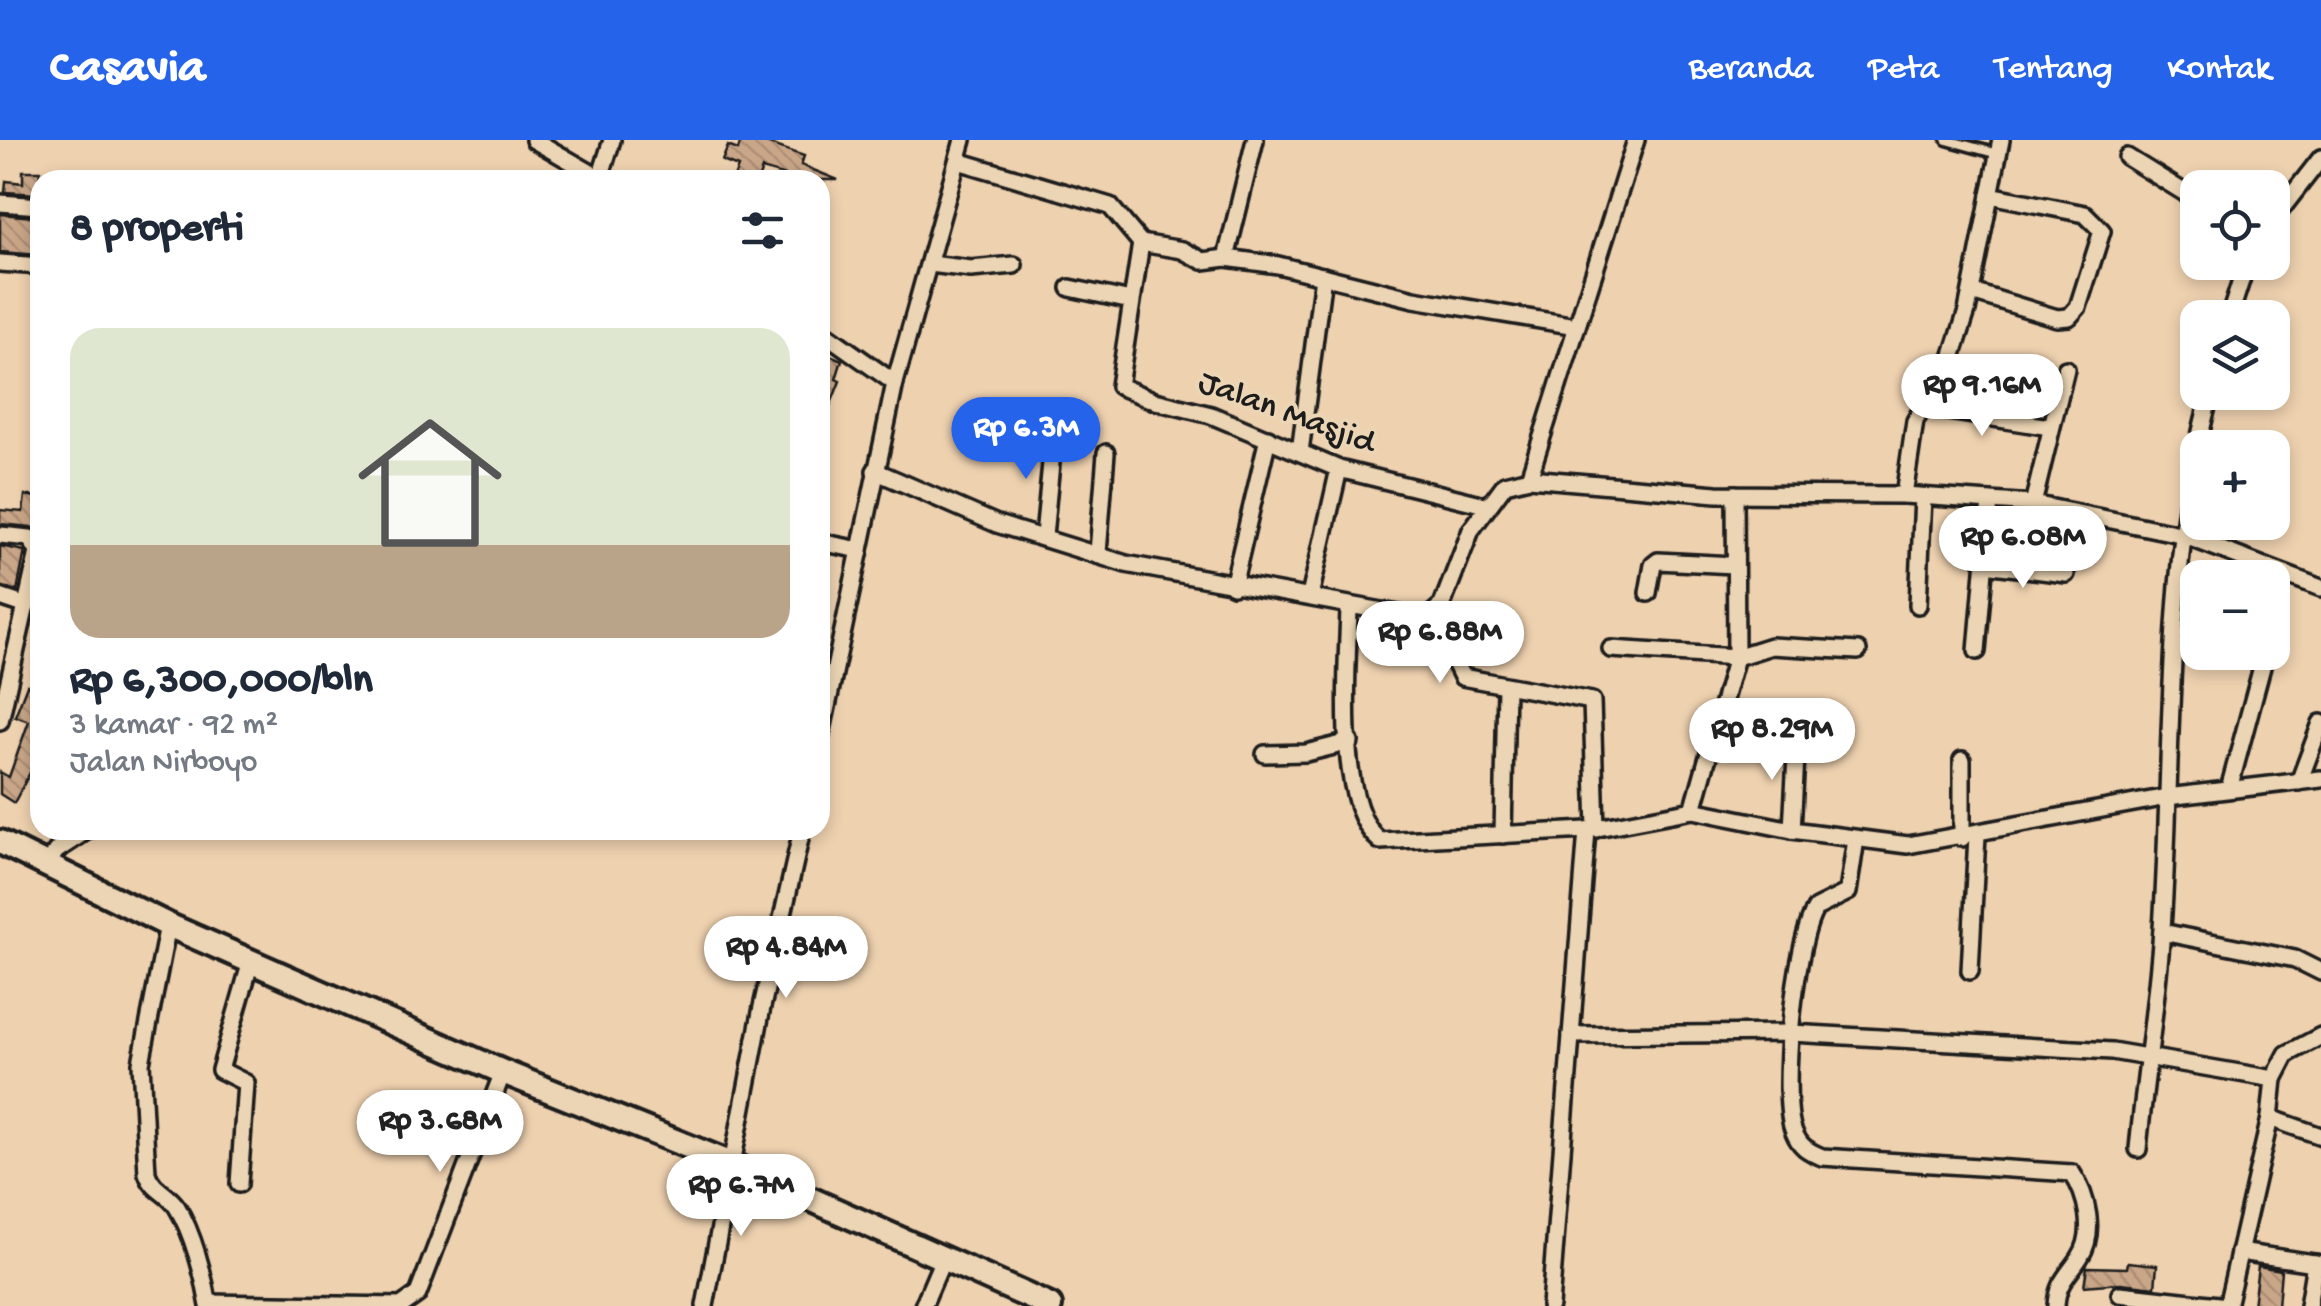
<!DOCTYPE html>
<html lang="id">
<head>
<meta charset="utf-8">
<style>
	body { margin:0; font-family:"Gochi Hand",sans-serif; background:#f2f2f3; color:#1f2937; height:100vh; display:flex; flex-direction:column; font-size:38px; white-space:nowrap }
	* { box-sizing:border-box; margin:0 }
	p { font-size:32px; color:#747a83 }
	.icon { flex:none; width:55px; height:55px; fill:none; stroke:currentColor; stroke-width:2; stroke-linecap:round; stroke-linejoin:round }
	.map { position:relative; flex:1; overflow:hidden }
	.drawer { position:absolute; left:30px; top:30px; width:800px; height:670px; display:flex; flex-direction:column; background:#fff; border-radius:30px; box-shadow:0 5px 15px #0003 }
	.drawer>* { flex:none }
	.tools { position:absolute; left:2180px; top:30px; display:grid; gap:20px }
	.tools a { display:grid; place-items:center; width:110px; height:110px; border-radius:20px; background:#fff; box-shadow:0 5px 15px #0003; font-size:50px }
	.price { position:absolute; translate:-50% -85px; padding:0 22px; border-radius:35px; background:#fff; color:#222; font-size:32px; line-height:65px; filter:drop-shadow(0 2px 5px #0008) }
	.price::after { content:''; position:absolute; left:50%; top:60px; width:30px; height:22px; margin-left:-15px; background:inherit; clip-path:polygon(0 0,100% 0,50% 100%) }
	.price.on { background:#2563eb; color:#fff }
	ul { padding:0; list-style:none }
	li { display:grid; align-content:center; gap:20px; height:530px; padding:0 40px }
	li span { display:grid; place-items:center; height:310px; border-radius:30px; color:#555 }
	li>.icon { margin-inline-start:auto }
	span .icon { width:180px; height:180px; fill:#fffc; stroke-width:1 }
	li b { font-size:42px }
	h2 { display:flex; justify-content:space-between; align-items:center; height:120px; padding:0 40px; font-size:42px }
	header { display:flex; align-items:center; gap:60px; box-sizing:border-box; height:140px; padding:0 50px; background:#2563eb; color:#fff }
	header strong { font-size:48px }
	nav { display:flex; gap:55px; margin-inline-start:auto; font-size:35px }
	.map>svg:first-child { display:block }
</style>
</head>
<body>
<header>
<strong>Casavia</strong>
<nav><a>Beranda</a><a>Peta</a><a>Tentang</a><a>Kontak</a></nav>
</header>
<div class="map">
<svg width="2321" height="1166" viewBox="0 0 2321 1166">
	<defs>
		<pattern id="building-back-hatch" width="6" height="6" patternUnits="userSpaceOnUse" patternTransform="scale(2.5)"><rect width="6" height="6" fill="#c9a688"/><path d="M-1 5l2 2M0 0l6 6M5-1l2 2" fill="none" stroke="#ac8e75"/></pattern>
	</defs>
	<rect width="100%" height="100%" fill="#eed1af"/>
	<filter id="ink" filterUnits="userSpaceOnUse"><feTurbulence type="fractalNoise" baseFrequency=".01" numOctaves="2"/><feDisplacementMap in="SourceGraphic" scale="20" xChannelSelector="R" yChannelSelector="G"/><feConvolveMatrix kernelMatrix="1 2 1 2 8 2 1 2 1" color-interpolation-filters="sRGB"/></filter>
	<g filter="url(#ink)">
		<g fill="url(#building-back-hatch)" stroke="#1c1c1c" stroke-width="2.5">
			<path d="M741,0h17l46,16 -3,9 37,15h-39l-37,-11 -4,11h-25l5,-13 -16,-6 6,-15 10,4z"/>
			<path d="M23,31h17l-3,23 -32,-2 1,-11 17,2z"/>
			<path d="M0,74l34,3 -2,7h8v31l-40,-3z"/>
			<path d="M820,211l22,9 -6,19 4,2 -19,48z"/>
			<path d="M25,355l15,3v35l-9,-6 -31,-3v-14l23,2z"/>
			<path d="M0,406l25,5 -8,40 -17,-5z"/>
			<path d="M27,545l13,4v76l-5,-2 -21,40 -14,-9v-22l9,5 20,-56 -14,-5z"/>
			<path d="M2128,1122l29,3 -2,22 -34,-4 -37,3 3,-19 40,1z"/>
			<path d="M2258,1126l23,4 -3,36h-25z"/>
		</g>
		<g fill="none" stroke-linecap="round" stroke-linejoin="round">
			<defs>
				<path id="lane" d="M1947,0l51,14"/>
				<g id="street">
					<path d="M534,0l69,40"/>
					<path d="M2127,17l71,44"/>
					<path d="M958,21l152,45 31,37 -22,143 36,15 56,14 128,54 146,36"/>
					<path d="M600,38l12,-38"/>
					<path d="M0,63l40,3"/>
					<path d="M2272,81l49,-63"/>
					<path d="M1141,103l41,7 21,11 23,-3 52,7 136,34 162,27"/>
					<path d="M1226,118l29,-118"/>
					<path d="M0,123l40,3"/>
					<path d="M930,124l41,5 43,-4"/>
					<path d="M1070,148l61,13"/>
					<path d="M1972,152l85,26 12,-1 9,-10 24,-76 -17,-17 -95,-19"/>
					<path d="M2229,178l18,-56"/>
					<path d="M820,190l75,53"/>
					<path d="M1922,267l128,20"/>
					<path d="M1300,312l23,-176"/>
					<path d="M875,331l122,53 129,40 300,55 16,-14 29,-75 34,-46 24,-6 188,16 187,1 11,-74 36,-60 16,-50 34,-171"/>
					<path d="M1529,338l107,-338"/>
					<path d="M1904,355l129,9 147,30 141,54"/>
					<path d="M2033,364l33,-135"/>
					<path d="M0,395l30,3 8,14 -38,169"/>
					<path d="M1044,396l10,-104"/>
					<path d="M820,402l40,8"/>
					<path d="M1098,413l8,-100"/>
					<path d="M1985,424l81,10"/>
					<path d="M1233,446l35,-148"/>
					<path d="M1648,453l5,-28 5,-4 76,4"/>
					<path d="M1310,456l29,-127"/>
					<path d="M0,457l27,9"/>
					<path d="M1918,465l5,-108"/>
					<path d="M1349,468c-1,57 -15,196 31,233l207,-11 106,-20 99,20 116,15 259,-48 154,-18"/>
					<path d="M1432,476l30,61 130,24 4,128"/>
					<path d="M1611,509l125,8 35,-11 87,5"/>
					<path d="M1977,511l13,-150"/>
					<path d="M820,600l75,-357 68,-243"/>
					<path d="M1265,614l41,-1 44,-11"/>
					<path d="M2299,642l22,-59"/>
					<path d="M2229,649l37,-137"/>
					<path d="M1693,670l43,-153 -1,-163"/>
					<path d="M1792,690l5,-92"/>
					<path d="M1503,695l3,-149"/>
					<path d="M1962,698v-78"/>
					<path d="M1856,699l-8,53 -32,16c-21,31 -37,191 -22,224 6,15 14,19 28,25l250,16c15,22 24,60 8,84 -12,19 -23,25 -24,49"/>
					<path d="M47,726l9,-15 32,-21"/>
					<path d="M168,785l-27,138 6,110c6,18 20,19 30,34 16,26 27,69 32,99"/>
					<path d="M2162,792l133,27 26,13"/>
					<path d="M1970,831l7,-136"/>
					<path d="M1571,895l220,-2 321,18 162,28 -4,39 -43,188 -107,-12"/>
					<path d="M2274,939l13,-25 34,-18"/>
					<path d="M2270,978l51,18"/>
					<path d="M2138,1009c7,-73 19,-146 24,-220 12,-176 1,-367 49,-537"/>
					<path d="M239,1044l7,-101 -26,-13 31,-109"/>
					<path d="M2239,1112l82,12"/>
					<path d="M209,1163l192,3 17,-12 85,-222"/>
					<path d="M705,1166l57,-299 40,-177"/>
					<path d="M923,1166l20,-47"/>
					<path d="M1550,1166l37,-476"/>
					<path d="M2308,1166l7,-43"/>
				</g>
				<path id="secondary" d="M0,702l168,83 335,147 229,92 318,142"/>
			</defs>
			<use href="#lane" stroke="#1c1c1c" stroke-width="15"/>
			<use href="#street" stroke="#1c1c1c" stroke-width="22"/>
			<use href="#secondary" stroke="#1c1c1c" stroke-width="30"/>
			<use href="#lane" stroke="#ecd5b4" stroke-width="8"/>
			<use href="#street" stroke="#ecd5b4" stroke-width="15"/>
			<use href="#secondary" stroke="#ecd5b4" stroke-width="22"/>
		</g>
	</g>
	<g text-anchor="middle" dominant-baseline="central" stroke-width="8" stroke-linejoin="round" paint-order="stroke">
		<g font-size="35" fill="#1c1c1c" stroke="#ecd5b4">
			<text transform="translate(1286 274) rotate(20)">Jalan Masjid</text>
		</g>
	</g>
</svg>
<div class="tools">
<a><svg class="icon" aria-label="locate" viewBox="0 0 24 24"><circle cx="12" cy="12" r="6"/><path d="M12 2v4M12 18v4M2 12h4M18 12h4"/></svg></a>
<a><svg class="icon" aria-label="layers" viewBox="0 0 24 24"><path d="M12 4l9 5-9 5-9-5zM3 14l9 5 9-5"/></svg></a>
<a>+</a>
<a>−</a>
</div>
<b class="price" style="left:1982px;top:299px">Rp 9.16M</b>
<b class="price on" style="left:1026px;top:342px">Rp 6.3M</b>
<b class="price" style="left:2023px;top:451px">Rp 6.08M</b>
<b class="price" style="left:1440px;top:546px">Rp 6.88M</b>
<b class="price" style="left:1772px;top:643px">Rp 8.29M</b>
<b class="price" style="left:786px;top:861px">Rp 4.84M</b>
<b class="price" style="left:440px;top:1035px">Rp 3.68M</b>
<b class="price" style="left:741px;top:1099px">Rp 6.7M</b>
<section class="drawer">
<h2>8 properti<svg class="icon" aria-label="filters" viewBox="0 0 24 24"><path d="M4 7h16M4 17h16"/><circle cx="9" cy="7" r="2"/><circle cx="15" cy="17" r="2"/></svg></h2>
<ul>
<li><span style="background:linear-gradient(#dfe7d0 70%,#b9a48a 0)"><svg class="icon" aria-label="home" viewBox="0 0 24 24"><path d="M3 11l9-7 9 7M6 9v11h12V9"/></svg></span><div><b>Rp 6,300,000/bln</b><p>3 kamar · 92 m²</p><p>Jalan Nirboyo</p></div></li>
</ul>
</section>
</div>
</body>
</html>
